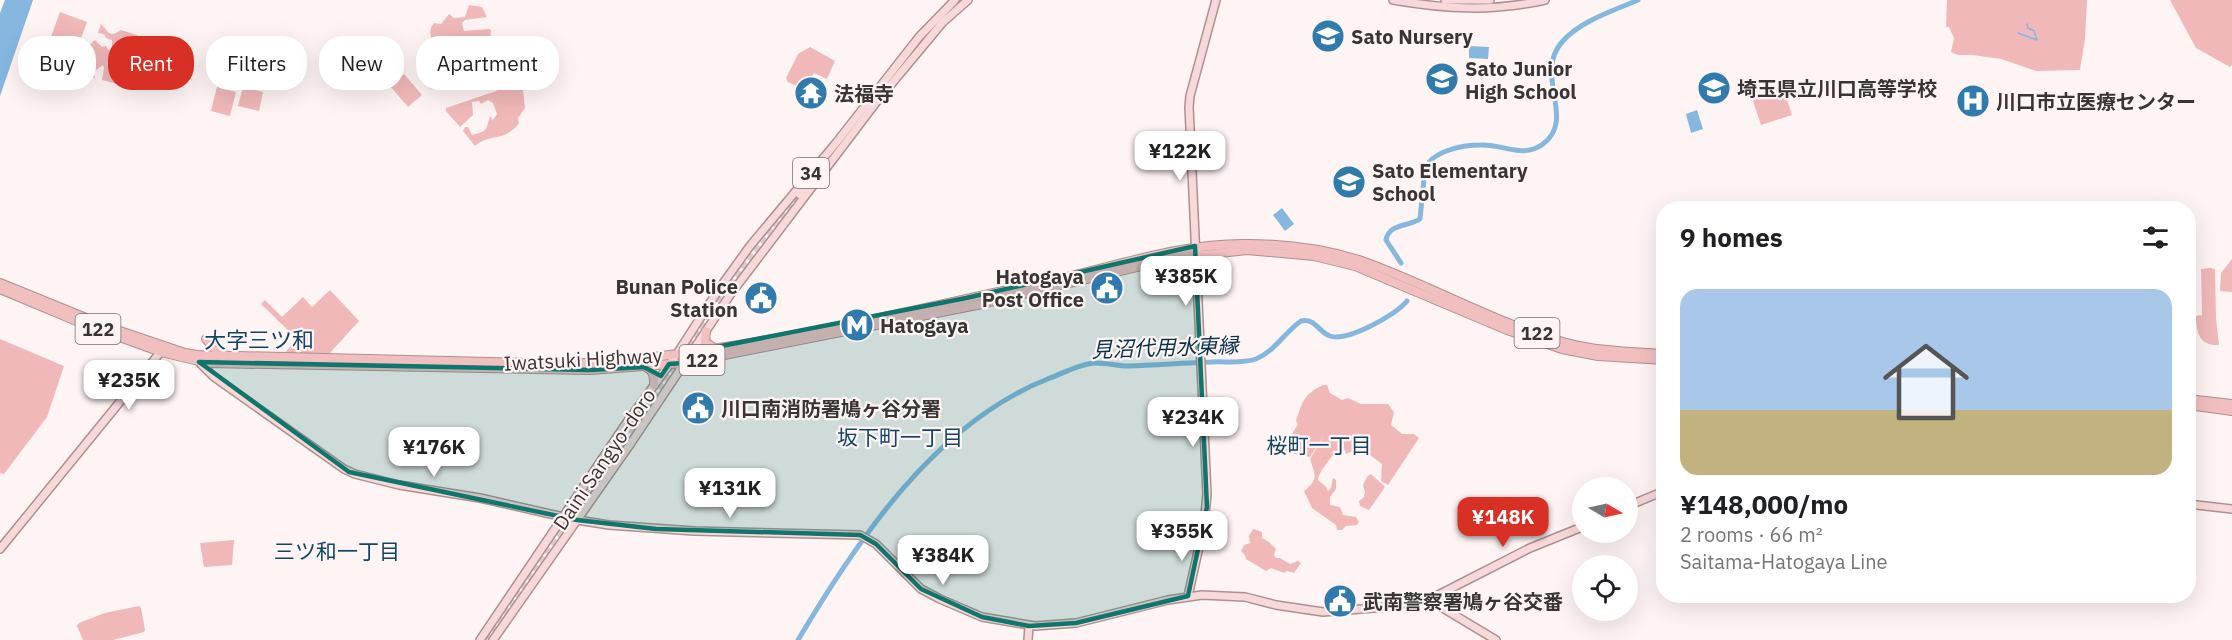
<!DOCTYPE html>
<html lang="en">
<head>
<meta charset="utf-8">
<style>
	body { margin:0; font-family:"IBM Plex Sans","Noto Sans JP",sans-serif; background:#f6f6f6; color:#202124; height:100vh; display:flex; flex-direction:column; font-size:22px; white-space:nowrap }
	* { box-sizing:border-box; margin:0 }
	p { font-size:20px; color:#757577 }
	.icon { flex:none; width:33px; height:33px; fill:none; stroke:currentColor; stroke-width:2; stroke-linecap:round; stroke-linejoin:round }
	.map { position:relative; flex:1; overflow:hidden }
	.drawer { position:absolute; left:1656px; top:201px; width:540px; height:402px; display:flex; flex-direction:column; background:#fff; border-radius:24px; box-shadow:0 6px 24px #0002 }
	.drawer>* { flex:none }
	.guide { position:absolute; left:18px; top:36px; width:570px; height:54px; display:flex; gap:12px }
	.needle { width:39px; rotate:99deg }
	.fabs { position:absolute; left:1572px; top:477px; display:grid; gap:12px }
	.fabs a { display:grid; place-items:center; width:66px; height:66px; border-radius:50%; background:#fff; box-shadow:0 6px 24px #0002; font-size:30px }
	.price { position:absolute; translate:-50% -51px; padding:0 14px; border-radius:12px; background:#fff; color:#222; font-size:20px; line-height:39px; filter:drop-shadow(0 2px 3px #0008) }
	.price::after { content:''; position:absolute; left:50%; top:36px; width:18px; height:14px; margin-left:-9px; background:inherit; clip-path:polygon(0 0,100% 0,50% 100%) }
	.price.on { background:#d93025; color:#fff }
	ul { padding:0; list-style:none }
	li { display:grid; align-content:center; gap:12px; height:318px; padding:0 24px }
	li+li { border-top:2px solid #e0e0e0 }
	li span { display:grid; place-items:center; height:186px; border-radius:18px; color:#555 }
	li>.icon { margin-inline-start:auto }
	span .icon { width:108px; height:108px; fill:#fffc; stroke-width:1 }
	li b { font-size:26px }
	h2 { display:flex; justify-content:space-between; align-items:center; height:72px; padding:0 24px; font-size:26px }
	.tag { padding:0 21px; border-radius:24px; background:#fff; box-shadow:0 6px 24px #0002; font-size:21px; line-height:54px }
	.tag.on { background:#d93025; color:#fff }
	.map>svg:first-child { display:block }
</style>
</head>
<body>
<div class="map">
<svg width="2232" height="640" viewBox="0 0 2232 640">
	<rect width="100%" height="100%" fill="#fef4f4"/>
	<g fill="#f0b8b9">
		<path d="M1947,0h140l-2,39 -5,31 -44,1 -35,-12 -28,-4h-15l-7,-3 3,-14 -5,-11h-3z"/>
		<path d="M2170,0h62v65l-2,2 -34,-19z"/>
		<path d="M469,5l13,2 5,10 -22,3 -3,3 2,8 25,-2 2,1 -1,15 -7,10v14l-6,2 -2,-3c-12,0 -18,5 -24,14h-10l-9,7 -3,-1 7,-11 -3,-5c6,-17 27,-14 35,-26l-2,-3 -17,3 -4,-1 -5,4 -7,-2c-1,-9 -6,-16 1,-24l7,1 8,-10 5,4 11,-1z"/>
		<path d="M60,12l27,10 -17,46 -27,-9z"/>
		<path d="M101,24l8,9 5,1 7,-4 16,5 5,6 1,10 -9,37 -32,-8 2,-12 -1,-3 -9,7 1,6 -8,-3c0,-14 -5,-26 8,-35l7,7 4,-1 2,4h4v-10l-6,-2 -2,-4 -6,-1z"/>
		<path d="M810,47l25,14 -8,18 -13,-6 -9,17 -17,-8 -2,-4 12,-24z"/>
		<path d="M404,74l18,21 -14,12 -18,-21z"/>
		<path d="M503,84l11,1 9,5 2,18 -7,10 1,5c-14,20 -30,10 -44,23l-12,-15 2,-4h3l4,8c16,-4 14,-5 18,-19l3,4 4,-6 -4,-11 -5,-3 -7,4 -2,-3 -7,1 1,13 -13,12 -14,-16v-3l50,-17z"/>
		<path d="M217,87l19,5 -6,24 -19,-5z"/>
		<path d="M243,87l20,5 -4,19 -21,-5z"/>
		<path d="M1783,87l9,28 -31,10 -9,-27z"/>
		<path d="M2232,259v33l-12,-1 1,-18z"/>
		<path d="M2210,268l5,1 1,49 3,27c-20,1 -23,-13 -23,-29l6,-1 -1,-46z"/>
		<path d="M330,290l29,31 -30,33h-45l13,-15 -36,-35 4,-4 17,17 21,-20 9,10z"/>
		<path d="M0,339l64,27 -17,51 -43,57 -4,-1z"/>
		<path d="M1323,385h4l3,8 12,7 6,-2 13,6h27l6,8 -3,13 11,9h12l5,4 -31,47 -7,-4 1,-17 -20,-15 -3,-1 -13,6 -3,-8h-2c-7,9 -22,24 -23,34l8,7 2,4 3,-3 2,-10 3,2v9l-6,8v8l10,2 3,8 13,2 3,5 -2,3 -11,1 -4,4h-5l-1,-5 -24,-17 -8,-17c15,-11 11,-17 6,-32l15,-25 -15,23 -28,-6 16,-27 -2,-3c6,-19 8,-27 27,-36z"/>
		<path d="M1371,474l14,13 -16,23 -9,-4 -1,-5 5,-4 1,-5 -2,-7 4,-8z"/>
		<path d="M1253,529l9,3v6l7,4 7,7 -2,6 2,3h4l10,6 8,-3 3,2 -7,10 -7,-2 -3,2 -13,-5 -5,3 -20,-12 -1,-4 -4,-4 3,-6 6,-2 -1,-7z"/>
		<path d="M234,540l-2,25 -28,2 -4,-24z"/>
		<path d="M139,606l2,2 4,22 -1,2 -31,8h-30l-6,-14 2,-3 26,-10z"/>
	</g>
	<g fill="#86b7df">
		<path d="M5,0h28l-33,96v-83z"/>
		<path d="M1469,46l20,1 -1,12 -19,-1z"/>
		<path d="M1697,110l6,19 -12,4 -5,-19z"/>
		<path d="M1282,208l12,16 -9,7 -12,-16z"/>
	</g>
	<g fill="none" stroke-linecap="round" stroke-linejoin="round">
		<path stroke="#86b7df" stroke-width="1.5" d="M2018,33l19,7 -3,-9 -6,-3 -1,-4"/>
		<g stroke="#86b7df" stroke-width="5">
			<path d="M1401,263l-15,-23c3,-17 22,-13 34,-21l5,-50c7,-18 37,-24 56,-24 22,-1 42,14 62,-1 34,-25 -10,-69 19,-102 18,-21 51,-31 76,-42"/>
			<path d="M798,640c60,-101 138,-218 252,-262 13,-5 28,-13 43,-15 12,-1 24,3 36,3 27,-1 55,-3 82,-4 15,-1 31,2 45,-3 19,-8 29,-27 45,-38 15,-3 17,11 29,15 17,6 66,-21 77,-35"/>
		</g>
		<path stroke="#d7cece" stroke-width="7" stroke-dasharray="7 3.5" stroke-linecap="butt" d="M486,640l239,-348 75,-97"/>
		<defs>
			<g id="major">
				<path d="M1393,0c53,9 99,12 152,0"/>
				<path d="M1445,0h45"/>
				<path d="M800,195l8,-13"/>
				<path d="M198,358l1,4 15,15 130,92 11,5 44,11 81,13 97,22 32,5 85,6 166,4 16,9 45,45 19,10 42,18 53,9 41,-3 92,-23 34,-5 43,2 31,8 47,7 63,-5 50,-11 94,-48 52,-21"/>
				<path d="M2188,504l44,5"/>
				<path d="M1628,506l36,-15"/>
				<path d="M0,549l163,-200"/>
				<path d="M1188,596l16,-71 3,-31 -18,-387 1,-11 26,-96"/>
				<path d="M1436,596l5,11 55,33"/>
				<path d="M480,640l145,-215 52,-71 42,-65 31,-43 86,-103 83,-106 36,-37"/>
				<path d="M493,640l136,-194 101,-151 148,-195 65,-78 25,-22"/>
				<path d="M1028,640l1,-14"/>
			</g>
			<g id="highway">
				<path d="M0,283l108,44 77,26 12,2 374,9c159,-8 322,-50 478,-83 66,-14 130,-38 198,-37 37,0 76,5 112,16 69,24 133,62 204,82 32,9 67,10 101,12"/>
				<path d="M0,289l81,34 80,29 46,11 383,7 94,-7 298,-59 193,-46 72,-8 67,6 41,10 152,64 55,19 36,7 66,4"/>
				<path d="M706,331l-1,11 9,6"/>
				<path d="M206,339l17,18"/>
				<path d="M646,367c8,4 8,9 8,18"/>
				<path d="M2188,399l44,5"/>
				<path d="M2188,405l44,6"/>
			</g>
		</defs>
		<use href="#major" stroke="#b18f8f" stroke-width="10"/>
		<use href="#highway" stroke="#b18f8f" stroke-width="10"/>
		<use href="#major" stroke="#f7d9d9" stroke-width="7"/>
		<use href="#highway" stroke="#f1bfc0" stroke-width="8"/>
	</g>
	<path fill="#0f766e" fill-opacity="0.2" stroke="#0f766e" stroke-width="4.5" stroke-linejoin="round" d="M1195,246l12,261 -19,89 -112,27 -47,3 -47,-9 -61,-28 -45,-45 -16,-9 -204,-6 -79,-9 -228,-48 -150,-110 391,8 54,-3 17,9 8,-12 15,-1 7,-11 275,-54z"/>
	<defs>
		<symbol id="school-disc" viewBox="-11 -11 22 22"><circle r="9.5" fill="#317aae" stroke="#fef4f4"/><path d="M0-5L7-2L0 1L-7-2ZM-4 1L0 2.5L4 1V4Q0 6-4 4Z" fill="#fff"/></symbol>
		<symbol id="temple-disc" viewBox="-11 -11 22 22"><circle r="9.5" fill="#317aae" stroke="#fef4f4"/><path d="M0-6L5-2H3V0L6.5 2.5H4V6H1.5V3h-3V6H-4V2.5H-6.5L-3 0V-2H-5Z" fill="#fff"/></symbol>
		<symbol id="hospital-disc" viewBox="-11 -11 22 22"><circle r="9.5" fill="#317aae" stroke="#fef4f4"/><path d="M-5-5h3v3.5h4V-5h3V5h-3V1.5h-4V5h-3Z" fill="#fff"/></symbol>
		<symbol id="civic-disc" viewBox="-11 -11 22 22"><circle r="9.5" fill="#317aae" stroke="#fef4f4"/><path d="M-.6-6.5H3V-4.5H.6V-3L4-1V1h2V6H-6V1h2V-1L-.6-3ZM-1.2 2.5V6h2.4V2.5Z" fill="#fff"/></symbol>
		<symbol id="metro-disc" viewBox="-11 -11 22 22"><circle r="9.5" fill="#317aae" stroke="#fef4f4"/><path d="M-5.5 5V-5H-3L0 0L3-5H5.5V5H3V-.5L0 4L-3-.5V5Z" fill="#fff"/></symbol>
	</defs>
	<g fill-rule="evenodd">
		<use href="#school-disc" x="1309" y="17" width="38" height="38"/>
		<use href="#school-disc" x="1423" y="60" width="38" height="38"/>
		<use href="#school-disc" x="1695" y="69" width="38" height="38"/>
		<use href="#temple-disc" x="792" y="74" width="38" height="38"/>
		<use href="#hospital-disc" x="1954" y="82" width="38" height="38"/>
		<use href="#school-disc" x="1330" y="163" width="38" height="38"/>
		<use href="#civic-disc" x="1088" y="269" width="38" height="38"/>
		<use href="#civic-disc" x="742" y="279" width="38" height="38"/>
		<use href="#metro-disc" x="838" y="306" width="38" height="38"/>
		<use href="#civic-disc" x="679" y="389" width="38" height="38"/>
		<use href="#civic-disc" x="1321" y="582" width="38" height="38"/>
	</g>
	<g text-anchor="middle" dominant-baseline="central" stroke-width="4.5" stroke-linejoin="round" paint-order="stroke">
		<g fill="#fef4f4" stroke="#756e6e" stroke-width="1.5">
			<rect x="793" y="158" width="36" height="30" rx="4.5"/>
			<rect x="75.5" y="314" width="45" height="30" rx="4.5"/>
			<rect x="1514.5" y="318" width="45" height="30" rx="4.5"/>
			<rect x="679.5" y="345" width="45" height="30" rx="4.5"/>
		</g>
		<g font-size="18" font-weight="bold" fill="#3a3535">
			<text x="811" y="173">34</text>
			<text x="98" y="329">122</text>
			<text x="1537" y="333">122</text>
			<text x="702" y="360">122</text>
		</g>
		<g font-size="20" font-weight="bold" fill="#3a3535" stroke="#fef4f4" text-anchor="start">
			<text x="1351" y="36">Sato Nursery</text>
			<text x="1465" y="68">Sato Junior<tspan x="1465" dy="23">High School</tspan></text>
			<text x="1737" y="88">埼玉県立川口高等学校</text>
			<text x="834" y="93">法福寺</text>
			<text x="1996" y="101">川口市立医療センター</text>
			<text x="1372" y="170">Sato Elementary<tspan x="1372" dy="23">School</tspan></text>
			<text x="1084" y="276" text-anchor="end">Hatogaya<tspan x="1084" dy="23">Post Office</tspan></text>
			<text x="738" y="286" text-anchor="end">Bunan Police<tspan x="738" dy="23">Station</tspan></text>
			<text x="880" y="325">Hatogaya</text>
			<text x="721" y="408">川口南消防署鳩ヶ谷分署</text>
			<text x="1363" y="601">武南警察署鳩ヶ谷交番</text>
		</g>
		<g font-size="20" fill="#3a3535" stroke="#fef4f4">
			<text transform="translate(583 359) rotate(-3)">Iwatsuki Highway</text>
			<text transform="translate(604 459) rotate(-56)">Daini Sangyo-doro</text>
		</g>
		<g font-size="21" font-style="italic" fill="#09314c" stroke="#fef4f4">
			<text transform="translate(1165 347) rotate(-2)">見沼代用水東縁</text>
		</g>
		<g font-size="21" fill="#104568" stroke="#fef4f4">
			<text x="900" y="437">坂下町一丁目</text>
			<text x="1319" y="445">桜町一丁目</text>
			<text x="337" y="551">三ツ和一丁目</text>
		</g>
		<g font-size="22" fill="#104568" stroke="#fef4f4">
			<text x="259" y="339">大字三ツ和</text>
		</g>
	</g>
</svg>
<div class="fabs">
<a><svg class="needle" viewBox="-14 -14 28 28"><path d="M0-13l5 13h-10z" fill="#e53935"/><path d="M0 13l5-13h-10z" fill="#757577"/></svg></a>
<a><svg class="icon" aria-label="locate" viewBox="0 0 24 24"><circle cx="12" cy="12" r="6"/><path d="M12 2v4M12 18v4M2 12h4M18 12h4"/></svg></a>
</div>
<b class="price" style="left:1180px;top:182px">¥122K</b>
<b class="price" style="left:1186px;top:307px">¥385K</b>
<b class="price" style="left:129px;top:411px">¥235K</b>
<b class="price" style="left:1193px;top:448px">¥234K</b>
<b class="price" style="left:434px;top:478px">¥176K</b>
<b class="price" style="left:730px;top:519px">¥131K</b>
<b class="price on" style="left:1503px;top:548px">¥148K</b>
<b class="price" style="left:1182px;top:562px">¥355K</b>
<b class="price" style="left:943px;top:586px">¥384K</b>
<div class="guide">
<a class="tag">Buy</a>
<a class="tag on">Rent</a>
<a class="tag">Filters</a>
<a class="tag">New</a>
<a class="tag">Apartment</a>
</div>
<section class="drawer">
<h2>9 homes<svg class="icon" aria-label="filters" viewBox="0 0 24 24"><path d="M4 7h16M4 17h16"/><circle cx="9" cy="7" r="2"/><circle cx="15" cy="17" r="2"/></svg></h2>
<ul>
<li><span style="background:linear-gradient(#a9c7e8 65%,#c2b280 0)"><svg class="icon" aria-label="home" viewBox="0 0 24 24"><path d="M3 11l9-7 9 7M6 9v11h12V9"/></svg></span><div><b>¥148,000/mo</b><p>2 rooms · 66 m²</p><p>Saitama-Hatogaya Line</p></div></li>
</ul>
</section>
</div>
</body>
</html>
